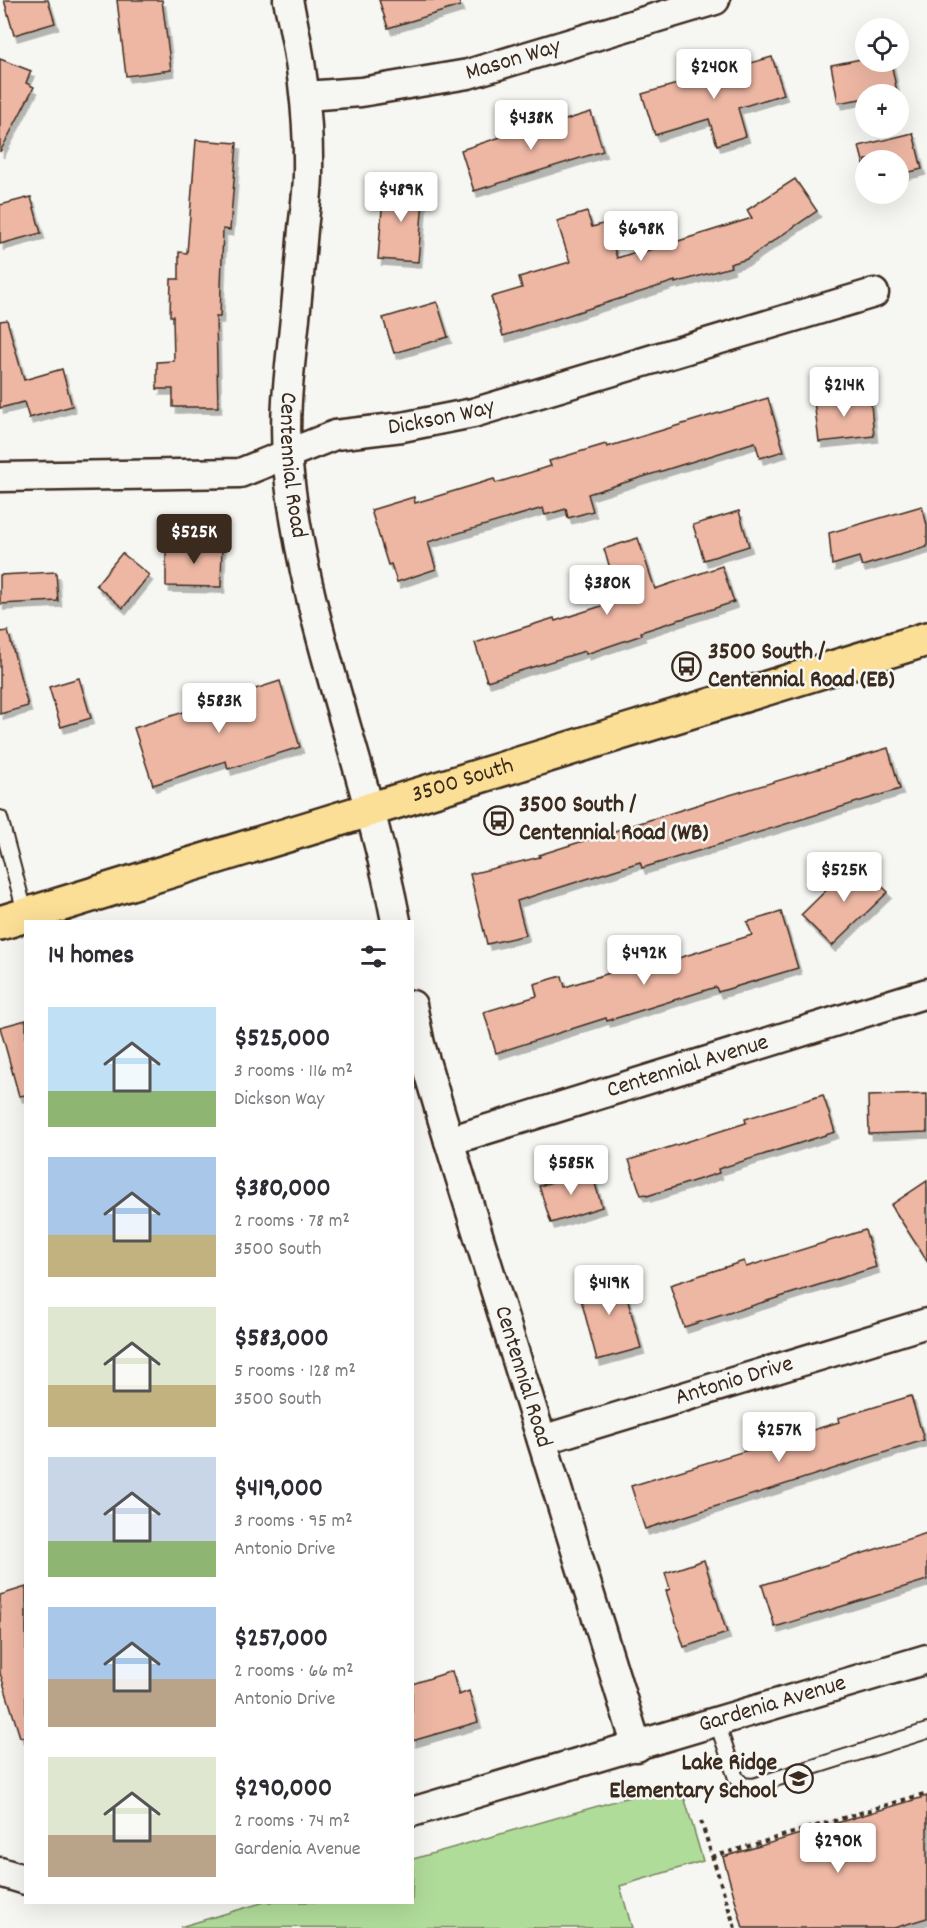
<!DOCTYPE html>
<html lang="en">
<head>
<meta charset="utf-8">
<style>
	body { margin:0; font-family:Dekko,sans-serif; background:#f2f2f3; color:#2b2b33; height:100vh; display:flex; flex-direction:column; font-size:22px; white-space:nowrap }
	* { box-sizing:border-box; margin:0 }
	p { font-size:20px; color:#7c7c81 }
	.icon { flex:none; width:33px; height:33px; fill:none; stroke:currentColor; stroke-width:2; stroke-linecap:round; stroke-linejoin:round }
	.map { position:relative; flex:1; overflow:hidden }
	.sheet { position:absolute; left:24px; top:920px; width:390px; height:984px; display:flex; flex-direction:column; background:#fff; border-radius:0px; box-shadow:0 6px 24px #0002 }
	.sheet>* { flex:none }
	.controls { position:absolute; left:855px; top:18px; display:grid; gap:12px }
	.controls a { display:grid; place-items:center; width:54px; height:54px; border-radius:50%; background:#fff; box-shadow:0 6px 24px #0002; font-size:30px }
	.price { position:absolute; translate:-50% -51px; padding:0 14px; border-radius:6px; background:#fff; color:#222; font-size:20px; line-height:39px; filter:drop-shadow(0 2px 3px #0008) }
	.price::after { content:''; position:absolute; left:50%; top:36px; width:18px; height:14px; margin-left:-9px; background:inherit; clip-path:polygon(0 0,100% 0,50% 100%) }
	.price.on { background:#3b2a1e; color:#fff }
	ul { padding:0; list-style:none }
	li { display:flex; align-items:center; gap:18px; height:150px; padding:0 24px }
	li span { display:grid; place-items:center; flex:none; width:168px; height:120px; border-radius:0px; color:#555 }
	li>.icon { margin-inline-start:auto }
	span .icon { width:72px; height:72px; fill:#fffc; stroke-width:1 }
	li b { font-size:26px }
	h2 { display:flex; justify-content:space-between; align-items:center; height:72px; padding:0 24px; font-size:26px }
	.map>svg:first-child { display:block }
</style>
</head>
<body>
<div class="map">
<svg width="927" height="1928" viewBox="0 0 927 1928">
	<defs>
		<filter id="shadow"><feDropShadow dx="3.5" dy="6" stdDeviation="0" flood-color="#0004"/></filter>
	</defs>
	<rect width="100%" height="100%" fill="#f6f6f2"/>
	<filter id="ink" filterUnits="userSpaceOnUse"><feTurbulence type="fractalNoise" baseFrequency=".0167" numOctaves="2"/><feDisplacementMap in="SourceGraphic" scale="12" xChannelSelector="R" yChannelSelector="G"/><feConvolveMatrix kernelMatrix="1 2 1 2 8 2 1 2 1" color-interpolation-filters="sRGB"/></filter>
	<g filter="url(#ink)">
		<path fill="#b0dc9a" stroke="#76835c" stroke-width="1.5" d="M671,1785l12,8 20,68 -83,25 12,42 -452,-1 85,-25h147l1,-43z"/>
		<g fill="#eeb7a4" stroke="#3b2a1e" stroke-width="1.5" filter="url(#shadow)">
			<path d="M4,0h44l7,23 -41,12z"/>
			<path d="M117,0h45l9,70 -45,6z"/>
			<path d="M379,0h80l1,6 -72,22z"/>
			<path d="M772,57l12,37 -46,14 8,28 -29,9 -8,-26 -54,16 -13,-41z"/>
			<path d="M866,58v4h25l6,30 -14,2h-17v4l-28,5 -7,-38z"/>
			<path d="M0,59l31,12 -5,12 8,4 -34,65z"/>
			<path d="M591,112l12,39 -129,40 -13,-41 55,-18 1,3z"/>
			<path d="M913,133l9,36 -24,6v-15h-32v13l-7,-27z"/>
			<path d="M196,140l41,3 -7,87 -7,-1 -3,88h-4l2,90h-45v-18h-16v-27l17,-1 -1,-45h-3l1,-37h8v-27l8,1z"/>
			<path d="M795,179l22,32 -70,48 -17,5 1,3 -56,16v-2l-172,55 -12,-39 31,-9 -3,-11 51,-15 -13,-41 30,-9 5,15 14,-4 11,35 25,-8 1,2 109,-34 -5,-8z"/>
			<path d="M384,185l40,3 -6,74 -40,-3z"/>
			<path d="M31,197l10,36 -41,11v-39z"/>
			<path d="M437,302l11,35 -54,16 -11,-35z"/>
			<path d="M7,320l17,60 38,-11 10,37 -43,12 -5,-16 -24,6v-87z"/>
			<path d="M870,394l4,42 -55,6 -5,-41z"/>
			<path d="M768,398l16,53 -24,7 -5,-16 -167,52 5,17 -25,7 -2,-9 -21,6 -2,-7 -115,34 8,27 -39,13 -6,-18 -3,1 -17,-55 43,-13 1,6 79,-24 2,4 55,-17 -2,-5 57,-17 1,3z"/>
			<path d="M922,506l5,19v22l-65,19 -3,-9 -27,8 -3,-32z"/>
			<path d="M739,511l10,35 -45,14 -11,-35z"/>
			<path d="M638,538l17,51 67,-23 12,36 -93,30 1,3 -56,19 -1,-3 -98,30 -12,-38 79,-25 1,3 65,-21 -16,-51z"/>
			<path d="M166,544h56l-1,43 -55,-1z"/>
			<path d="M122,553l27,22 -26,33 -27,-23z"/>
			<path d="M56,572l2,29 -58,3v-29z"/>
			<path d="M8,631l20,75 -28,8v-82z"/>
			<path d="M79,678l12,40 -30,9 -12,-40z"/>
			<path d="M280,681l20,66 -72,22 -2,-8 -73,24 -19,-57z"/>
			<path d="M888,748l12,41 -258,79 -2,-6 -123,39 9,34 -39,9 -17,-70 70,-17 -1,-2 164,-52z"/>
			<path d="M856,861l32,31 -56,54 -31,-31z"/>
			<path d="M781,912l17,56 -80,24 -2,-5 -109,34 -1,-3 -110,35 -12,-41 53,-16 -3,-12 28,-8 3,11 102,-32 2,6 83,-26 -5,-13z"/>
			<path d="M26,1020v75l-7,1 -19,-69z"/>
			<path d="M927,1094v38l-58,2 -1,-38z"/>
			<path d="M823,1095l12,37 -117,37 1,4 -72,23 -1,-2 -5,1 -12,-35 117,-37 -1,-4z"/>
			<path d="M591,1170l11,37 -51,16 -12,-37z"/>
			<path d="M927,1181v80l-36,-56z"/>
			<path d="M865,1230l11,37 -192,60 -14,-42 74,-24 2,6z"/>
			<path d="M620,1272l21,76 -44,12 -20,-76z"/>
			<path d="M911,1396l13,44 -279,89 -14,-43 208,-64 -1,-4z"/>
			<path d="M927,1533v47l-152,47 -13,-42z"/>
			<path d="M704,1560l23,73 -43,14 -18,-56 4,-2 -5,-16z"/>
			<path d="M26,1587v149l-6,1 -20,-64v-78z"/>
			<path d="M452,1671l7,24 10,-4 9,31 -66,19v-57z"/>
			<path d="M927,1796v122l-33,10h-151l-20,-71z"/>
		</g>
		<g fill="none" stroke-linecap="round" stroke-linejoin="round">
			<defs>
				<g id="lane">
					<path d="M0,818l26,98"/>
					<path d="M717,1723l19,55 7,7 10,1 174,-55"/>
				</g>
				<g id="street">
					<path id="s1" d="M288,0c13,56 21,115 20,173 0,18 -3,37 -5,56 -3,36 -6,72 -10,108 -4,39 -9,77 -6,117 13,160 79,310 109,467"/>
					<path id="s2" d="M305,96l56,-4 107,-18 247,-74"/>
					<path id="s3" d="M0,477l240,-4 95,-38 67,-8 71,-14 401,-120"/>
					<path id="s4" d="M412,1005l8,39 29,97 188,606"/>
					<path id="s5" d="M449,1141l478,-148"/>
					<path id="s6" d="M542,1440l385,-117"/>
					<path id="s7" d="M412,1812l515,-153"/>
					<path d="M0,1872l26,8"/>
				</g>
				<g id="primary">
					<path id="s8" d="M0,923l927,-284"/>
				</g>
			</defs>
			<use href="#lane" stroke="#3b2a1e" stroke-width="18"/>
			<use href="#street" stroke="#3b2a1e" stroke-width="33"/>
			<use href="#primary" stroke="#3b2a1e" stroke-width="38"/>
			<g stroke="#3b2a1e" stroke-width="4" stroke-dasharray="4.5 4.5" stroke-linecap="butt">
				<path d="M701,1821l34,107"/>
				<path d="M712,1857l215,-64"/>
			</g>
			<use href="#lane" stroke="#f6f6f2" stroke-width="14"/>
			<use href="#street" stroke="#f6f6f2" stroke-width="28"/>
			<use href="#primary" stroke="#fbdf96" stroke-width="33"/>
		</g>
	</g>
	<defs>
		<symbol id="bus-ring" viewBox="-11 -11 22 22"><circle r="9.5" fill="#f6f6f2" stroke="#3b2a1e" stroke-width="1.5"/><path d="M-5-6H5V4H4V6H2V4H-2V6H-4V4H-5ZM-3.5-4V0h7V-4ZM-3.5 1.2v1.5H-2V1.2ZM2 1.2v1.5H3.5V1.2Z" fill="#3b2a1e"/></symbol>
		<symbol id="school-ring" viewBox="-11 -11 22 22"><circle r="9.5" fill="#f6f6f2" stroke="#3b2a1e" stroke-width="1.5"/><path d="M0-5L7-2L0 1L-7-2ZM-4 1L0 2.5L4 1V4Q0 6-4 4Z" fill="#3b2a1e"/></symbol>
	</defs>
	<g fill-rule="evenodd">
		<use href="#bus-ring" x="670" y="650" width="33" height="33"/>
		<use href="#bus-ring" x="482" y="804" width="33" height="33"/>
		<use href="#school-ring" x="782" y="1762" width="33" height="33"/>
	</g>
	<g text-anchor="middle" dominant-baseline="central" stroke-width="5" stroke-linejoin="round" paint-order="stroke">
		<g font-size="24" fill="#3b2a1e" stroke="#f6f6f2">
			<text stroke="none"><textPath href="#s2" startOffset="212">Mason Way</textPath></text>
			<text stroke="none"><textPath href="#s3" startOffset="450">Dickson Way</textPath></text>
			<text stroke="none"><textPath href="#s1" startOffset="468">Centennial Road</textPath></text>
			<text stroke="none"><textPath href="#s8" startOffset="484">3500 South</textPath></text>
			<text stroke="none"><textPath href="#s5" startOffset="250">Centennial Avenue</textPath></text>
			<text stroke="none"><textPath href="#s4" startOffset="388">Centennial Road</textPath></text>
			<text stroke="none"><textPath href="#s6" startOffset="201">Antonio Drive</textPath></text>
			<text stroke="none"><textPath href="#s7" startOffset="376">Gardenia Avenue</textPath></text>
		</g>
		<g font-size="24" font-weight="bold" fill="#3b2a1e" stroke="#f6f6f2" text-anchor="start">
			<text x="708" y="653">3500 South /<tspan x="708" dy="28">Centennial Road (EB)</tspan></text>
			<text x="519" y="806">3500 South /<tspan x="519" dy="28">Centennial Road (WB)</tspan></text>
			<text x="777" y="1764" text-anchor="end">Lake Ridge<tspan x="777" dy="28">Elementary School</tspan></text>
		</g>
	</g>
</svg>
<div class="controls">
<a><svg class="icon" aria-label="locate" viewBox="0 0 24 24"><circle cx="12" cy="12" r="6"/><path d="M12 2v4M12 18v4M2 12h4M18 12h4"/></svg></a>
<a>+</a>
<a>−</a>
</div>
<b class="price" style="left:714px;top:100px">$240K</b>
<b class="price" style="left:531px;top:151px">$438K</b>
<b class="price" style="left:401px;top:223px">$489K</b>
<b class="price" style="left:641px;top:262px">$698K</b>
<b class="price" style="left:844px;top:418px">$214K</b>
<b class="price on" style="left:194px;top:565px">$525K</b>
<b class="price" style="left:607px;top:616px">$380K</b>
<b class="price" style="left:219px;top:734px">$583K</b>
<b class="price" style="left:844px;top:903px">$525K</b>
<b class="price" style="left:644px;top:986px">$492K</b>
<b class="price" style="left:571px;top:1196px">$585K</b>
<b class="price" style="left:609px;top:1316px">$419K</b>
<b class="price" style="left:779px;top:1463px">$257K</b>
<b class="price" style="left:838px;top:1874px">$290K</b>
<section class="sheet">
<h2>14 homes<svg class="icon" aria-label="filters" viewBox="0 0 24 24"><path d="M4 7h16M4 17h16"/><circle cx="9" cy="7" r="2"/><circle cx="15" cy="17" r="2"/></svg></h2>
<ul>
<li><span style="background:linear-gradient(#bfe0f5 70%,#8fb573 0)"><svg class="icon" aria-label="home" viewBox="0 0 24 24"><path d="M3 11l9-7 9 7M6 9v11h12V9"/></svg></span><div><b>$525,000</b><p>3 rooms · 116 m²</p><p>Dickson Way</p></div></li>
<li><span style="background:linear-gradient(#a9c7e8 65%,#c2b280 0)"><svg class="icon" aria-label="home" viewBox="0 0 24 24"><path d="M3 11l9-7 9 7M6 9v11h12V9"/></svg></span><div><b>$380,000</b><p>2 rooms · 78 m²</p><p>3500 South</p></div></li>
<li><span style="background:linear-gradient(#dfe7d0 65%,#c2b280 0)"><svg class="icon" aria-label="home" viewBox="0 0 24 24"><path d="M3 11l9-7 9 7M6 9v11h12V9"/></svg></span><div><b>$583,000</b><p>5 rooms · 128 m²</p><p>3500 South</p></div></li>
<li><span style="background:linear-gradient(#c9d6e8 70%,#8fb573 0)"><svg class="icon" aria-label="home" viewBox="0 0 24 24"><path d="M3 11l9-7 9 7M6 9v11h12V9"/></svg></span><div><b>$419,000</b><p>3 rooms · 95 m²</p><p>Antonio Drive</p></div></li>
<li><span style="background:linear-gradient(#a9c7e8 60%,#b9a48a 0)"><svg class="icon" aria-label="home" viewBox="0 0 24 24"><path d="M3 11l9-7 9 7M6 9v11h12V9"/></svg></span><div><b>$257,000</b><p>2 rooms · 66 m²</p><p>Antonio Drive</p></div></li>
<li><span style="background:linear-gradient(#dfe7d0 65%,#b9a48a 0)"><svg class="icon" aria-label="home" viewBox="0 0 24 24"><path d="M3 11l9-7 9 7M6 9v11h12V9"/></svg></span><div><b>$290,000</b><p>2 rooms · 74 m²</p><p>Gardenia Avenue</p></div></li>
</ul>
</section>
</div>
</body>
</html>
